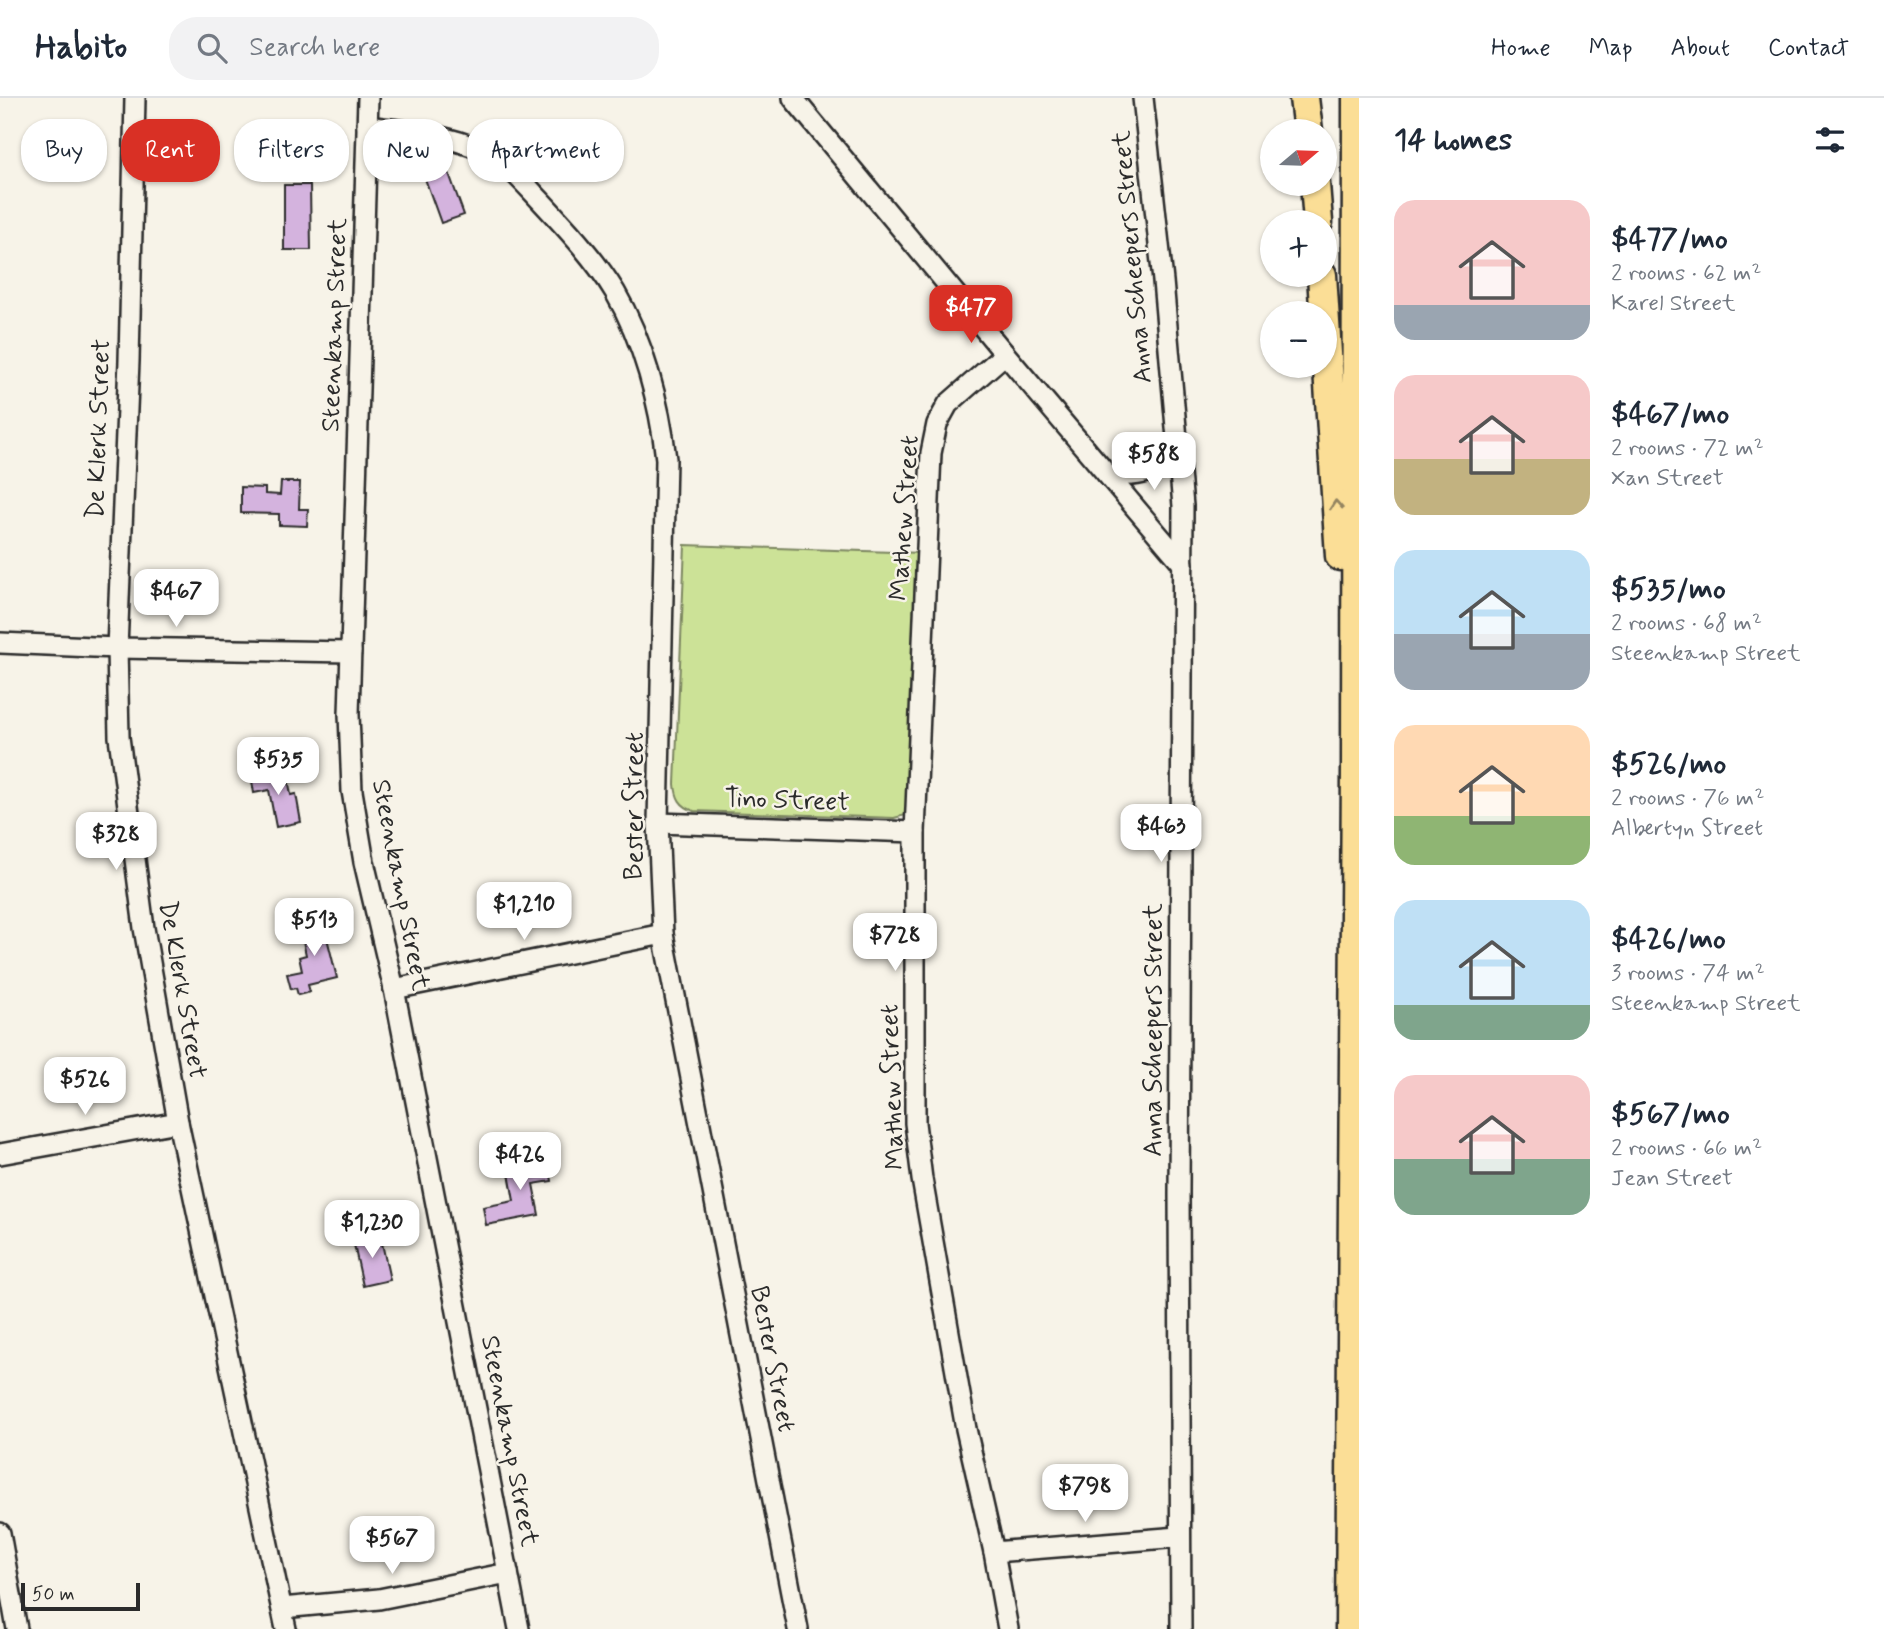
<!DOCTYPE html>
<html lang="en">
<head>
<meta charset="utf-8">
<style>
	body { margin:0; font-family:Mynerve,sans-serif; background:#f2f2f3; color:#1f2937; height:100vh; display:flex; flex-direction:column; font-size:26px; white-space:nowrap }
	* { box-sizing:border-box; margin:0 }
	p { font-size:23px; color:#747a83 }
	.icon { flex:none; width:38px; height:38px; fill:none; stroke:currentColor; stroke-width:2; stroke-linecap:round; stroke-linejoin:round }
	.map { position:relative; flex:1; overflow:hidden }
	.panel { display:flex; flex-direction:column; background:#fff; width:525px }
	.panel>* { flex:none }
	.guide { position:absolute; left:21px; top:21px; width:665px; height:63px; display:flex; gap:14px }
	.needle { width:46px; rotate:71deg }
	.fabs { position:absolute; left:1260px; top:21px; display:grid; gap:14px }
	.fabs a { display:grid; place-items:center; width:77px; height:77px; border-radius:50%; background:#fff; box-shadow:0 2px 5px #0004; font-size:35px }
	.scale { position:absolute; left:21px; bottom:18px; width:119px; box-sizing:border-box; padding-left:7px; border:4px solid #2b2b2b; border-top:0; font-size:19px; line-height:24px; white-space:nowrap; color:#2b2b2b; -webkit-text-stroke:5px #f7f3e8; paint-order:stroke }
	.price { position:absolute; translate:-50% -60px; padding:0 16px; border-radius:14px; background:#fff; color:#222; font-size:23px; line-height:46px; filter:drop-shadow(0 2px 4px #0008) }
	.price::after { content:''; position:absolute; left:50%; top:42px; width:21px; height:16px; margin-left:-10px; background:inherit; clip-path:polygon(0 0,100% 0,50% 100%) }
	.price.on { background:#d93025; color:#fff }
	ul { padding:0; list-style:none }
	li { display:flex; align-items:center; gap:21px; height:175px; padding:0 35px }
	li span { display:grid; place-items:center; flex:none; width:196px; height:140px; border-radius:21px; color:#555 }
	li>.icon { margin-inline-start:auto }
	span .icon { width:84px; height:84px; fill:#fffc; stroke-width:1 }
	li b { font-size:30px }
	h2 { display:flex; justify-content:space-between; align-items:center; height:84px; padding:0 35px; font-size:30px }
	.chip { padding:0 24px; border-radius:28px; background:#fff; box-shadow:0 2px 5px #0004; font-size:24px; line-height:63px }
	.chip.on { background:#d93025; color:#fff }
	header { display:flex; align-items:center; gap:42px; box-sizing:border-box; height:98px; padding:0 35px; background:#fff; border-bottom:2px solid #e0e1e3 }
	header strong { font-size:33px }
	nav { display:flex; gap:38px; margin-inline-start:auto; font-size:24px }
	.search { width:490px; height:63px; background:#f2f2f3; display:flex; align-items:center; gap:18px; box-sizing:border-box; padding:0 24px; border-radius:28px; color:#747a83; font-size:26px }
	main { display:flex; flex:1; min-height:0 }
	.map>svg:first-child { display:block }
</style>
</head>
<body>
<header>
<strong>Habito</strong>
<div class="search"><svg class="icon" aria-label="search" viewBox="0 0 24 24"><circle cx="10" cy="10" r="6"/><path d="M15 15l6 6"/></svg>Search here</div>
<nav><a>Home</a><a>Map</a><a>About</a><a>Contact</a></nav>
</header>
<main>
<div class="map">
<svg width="1359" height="1531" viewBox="0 0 1359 1531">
	<rect width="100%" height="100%" fill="#f7f3e8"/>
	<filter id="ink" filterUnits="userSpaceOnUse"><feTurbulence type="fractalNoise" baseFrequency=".0143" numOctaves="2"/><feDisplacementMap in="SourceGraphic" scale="14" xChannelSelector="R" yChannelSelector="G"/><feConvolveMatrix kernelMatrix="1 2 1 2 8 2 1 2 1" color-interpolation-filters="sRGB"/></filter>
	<g filter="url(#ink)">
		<path fill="#cce297" stroke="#7c8661" stroke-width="2" d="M685,447l237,8 -11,254 -5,8 -12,3 -200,-7c-14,-5 -18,-13 -19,-27z"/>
		<g fill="#d4b3de" stroke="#2b2b2b" stroke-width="2">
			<path d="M437,58l5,14 5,-2 17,47 -23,8 -22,-61z"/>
			<path d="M284,87h26l1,65h-27z"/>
			<path d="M281,384h19l-1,27h9l-1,17 -28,-1v-11l-38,-1v-26l24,1v6l15,1z"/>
			<path d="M281,671l2,10 5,-1 3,17 5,-1 5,28 -25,5 -7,-37 -15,3 -3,-18z"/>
			<path d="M328,822l4,17 -5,1 10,40 -29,7 2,7 -12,3 -2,-7 -5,1 -4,-15 15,-3 -3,-14 7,-2 -6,-28z"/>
			<path d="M529,1059l1,6 18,-4 4,22 -19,3 6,31 -53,10 -3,-18 31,-6 -7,-39z"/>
			<path d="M380,1136l10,46 -27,6 -10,-46z"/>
		</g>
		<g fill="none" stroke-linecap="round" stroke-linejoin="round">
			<defs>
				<g id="minor">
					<path d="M135,0l-6,263 -12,287 2,89 25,191 34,194 108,507"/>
					<path d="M368,0l-19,616 3,77 12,71 30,127 125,640"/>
					<path d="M793,0l212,256 178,210"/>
					<path d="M1143,0l20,183 20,225 -4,688 2,435"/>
					<path d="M367,28c38,5 79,8 114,24 25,11 42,32 60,51 27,29 54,58 74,91 28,48 45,112 51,167l-8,364 5,111 135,695"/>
					<path d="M1005,256l-57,50 -11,20 -6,29 -16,379v291l7,56 44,250 28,123 14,77"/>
					<path d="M1107,376c34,4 48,0 71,-26"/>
					<path d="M0,545l117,5 234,4"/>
					<path d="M658,725l257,9"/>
					<path d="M394,891l269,-55"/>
					<path d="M0,1056l178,-32"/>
					<path d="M0,1435l17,96"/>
					<path d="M994,1454l185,-15"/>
					<path d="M282,1510l97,-9 129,-26"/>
				</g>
				<g id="highway">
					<path d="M1304,0l4,33"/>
					<path d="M1315,86l3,38"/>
					<path d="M1322,177l18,281"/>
					<path d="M1350,1531l6,-860 1,-671"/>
				</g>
			</defs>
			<use href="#minor" stroke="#2b2b2b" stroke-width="24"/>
			<use href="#highway" stroke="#2b2b2b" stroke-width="33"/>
			<use href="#minor" stroke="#f7f3e8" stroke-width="19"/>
			<use href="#highway" stroke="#fbde96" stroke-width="28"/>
		</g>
		<defs><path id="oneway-chevron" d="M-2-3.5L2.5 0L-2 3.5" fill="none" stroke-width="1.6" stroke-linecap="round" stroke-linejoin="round" transform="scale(1.75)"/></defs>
		<use stroke="#938460" href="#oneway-chevron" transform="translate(1336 407) rotate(-94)"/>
	</g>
	<g text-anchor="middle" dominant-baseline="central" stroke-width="5" stroke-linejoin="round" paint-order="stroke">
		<g font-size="26" fill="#2b2b2b" stroke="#f7f3e8">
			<text transform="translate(1133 159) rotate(-95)">Anna Scheepers Street</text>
			<text transform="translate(335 227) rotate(-88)">Steenkamp Street</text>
			<text transform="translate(99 331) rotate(-88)">De Klerk Street</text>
			<text transform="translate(905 420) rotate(-86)">Mathew Street</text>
			<text transform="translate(787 703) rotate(2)">Tino Street</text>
			<text transform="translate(635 708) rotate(-90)">Bester Street</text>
			<text transform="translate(400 787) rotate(79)">Steenkamp Street</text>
			<text transform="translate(182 892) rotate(80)">De Klerk Street</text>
			<text transform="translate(1154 932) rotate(-90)">Anna Scheepers Street</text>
			<text transform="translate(893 989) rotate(-92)">Mathew Street</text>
			<text transform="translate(772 1261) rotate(79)">Bester Street</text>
			<text transform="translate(509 1343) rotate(79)">Steenkamp Street</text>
		</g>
	</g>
</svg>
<div class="fabs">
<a><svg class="needle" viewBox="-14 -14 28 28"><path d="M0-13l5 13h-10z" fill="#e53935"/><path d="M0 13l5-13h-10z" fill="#747a83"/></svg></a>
<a>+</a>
<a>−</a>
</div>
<div class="scale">50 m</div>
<b class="price on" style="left:971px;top:247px">$477</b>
<b class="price" style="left:1154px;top:394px">$588</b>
<b class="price" style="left:176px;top:531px">$467</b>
<b class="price" style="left:278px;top:699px">$535</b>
<b class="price" style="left:1161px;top:766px">$463</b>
<b class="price" style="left:116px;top:774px">$328</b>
<b class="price" style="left:524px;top:844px">$1,210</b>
<b class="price" style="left:314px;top:860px">$513</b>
<b class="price" style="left:895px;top:875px">$728</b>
<b class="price" style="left:85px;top:1019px">$526</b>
<b class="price" style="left:520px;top:1094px">$426</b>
<b class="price" style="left:372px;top:1162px">$1,230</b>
<b class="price" style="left:1085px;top:1426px">$798</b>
<b class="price" style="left:392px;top:1478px">$567</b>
<div class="guide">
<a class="chip">Buy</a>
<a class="chip on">Rent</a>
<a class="chip">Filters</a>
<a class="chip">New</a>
<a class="chip">Apartment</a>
</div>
</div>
<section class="panel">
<h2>14 homes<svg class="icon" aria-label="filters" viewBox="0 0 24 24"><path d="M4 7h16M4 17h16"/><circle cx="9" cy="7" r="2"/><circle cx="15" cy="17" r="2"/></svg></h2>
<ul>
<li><span style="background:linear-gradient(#f6c9c9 75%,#9aa5b1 0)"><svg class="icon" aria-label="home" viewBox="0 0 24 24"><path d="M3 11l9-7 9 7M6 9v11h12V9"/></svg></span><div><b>$477/mo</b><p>2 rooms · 62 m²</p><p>Karel Street</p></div></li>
<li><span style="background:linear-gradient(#f6c9c9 60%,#c2b280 0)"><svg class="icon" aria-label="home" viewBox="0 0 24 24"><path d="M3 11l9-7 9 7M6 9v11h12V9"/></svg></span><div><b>$467/mo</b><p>2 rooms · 72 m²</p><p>Xan Street</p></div></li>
<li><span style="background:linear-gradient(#bfe0f5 60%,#9aa5b1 0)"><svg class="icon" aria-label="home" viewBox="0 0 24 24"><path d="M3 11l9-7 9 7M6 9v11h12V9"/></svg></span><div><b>$535/mo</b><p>2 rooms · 68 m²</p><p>Steenkamp Street</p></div></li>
<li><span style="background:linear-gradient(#ffd9b3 65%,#8fb573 0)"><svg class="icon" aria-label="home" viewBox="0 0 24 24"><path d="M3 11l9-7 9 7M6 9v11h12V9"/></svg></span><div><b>$526/mo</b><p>2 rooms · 76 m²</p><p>Albertyn Street</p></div></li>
<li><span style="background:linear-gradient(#bfe0f5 75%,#7fa58c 0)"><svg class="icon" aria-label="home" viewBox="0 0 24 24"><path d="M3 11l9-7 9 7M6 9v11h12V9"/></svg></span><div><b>$426/mo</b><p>3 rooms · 74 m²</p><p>Steenkamp Street</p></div></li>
<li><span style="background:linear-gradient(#f6c9c9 60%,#7fa58c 0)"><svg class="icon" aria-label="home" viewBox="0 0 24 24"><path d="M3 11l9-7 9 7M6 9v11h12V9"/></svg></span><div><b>$567/mo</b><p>2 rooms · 66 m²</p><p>Jean Street</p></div></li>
</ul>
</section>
</main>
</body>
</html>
